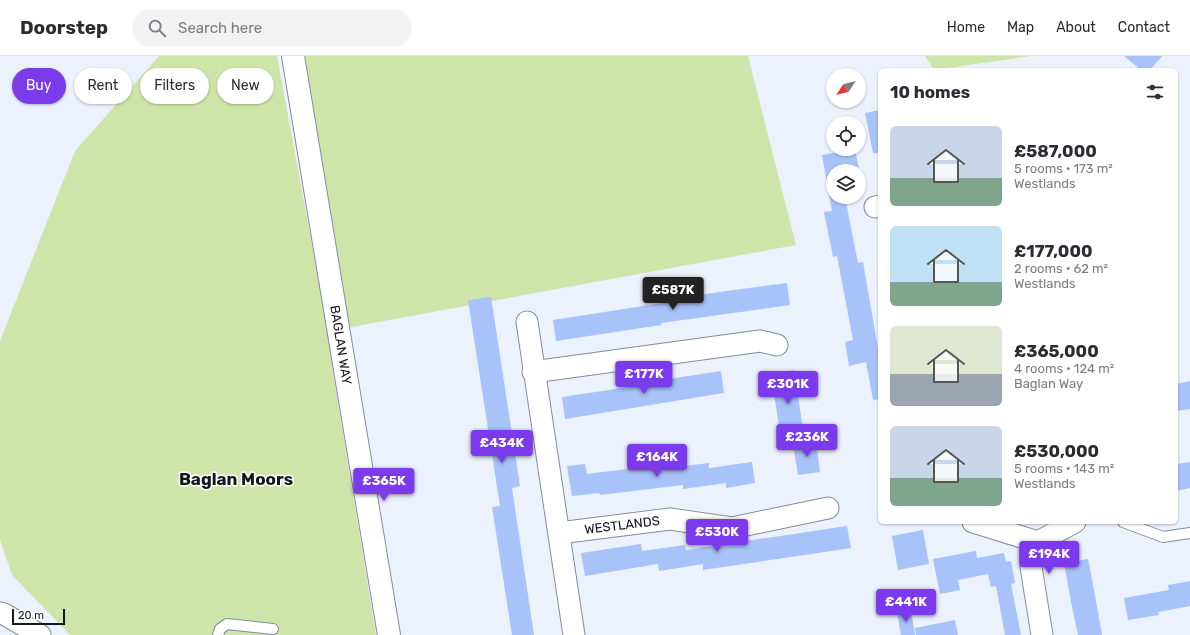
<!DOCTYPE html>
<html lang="en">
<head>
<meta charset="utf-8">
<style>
	body { margin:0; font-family:Rubik,sans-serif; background:#f2f2f3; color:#2b2b33; height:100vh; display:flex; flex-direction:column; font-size:15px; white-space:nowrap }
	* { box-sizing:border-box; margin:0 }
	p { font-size:13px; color:#7c7c81 }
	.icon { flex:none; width:22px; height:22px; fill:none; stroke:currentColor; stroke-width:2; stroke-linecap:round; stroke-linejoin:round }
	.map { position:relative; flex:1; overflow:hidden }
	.sheet { position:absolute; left:878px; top:12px; width:300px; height:456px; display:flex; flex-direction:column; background:#fff; border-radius:6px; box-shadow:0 1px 3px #0004 }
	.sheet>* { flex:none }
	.guide { position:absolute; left:12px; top:12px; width:380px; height:36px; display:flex; gap:8px }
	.needle { width:26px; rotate:234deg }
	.buttons { position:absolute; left:826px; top:12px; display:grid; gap:8px }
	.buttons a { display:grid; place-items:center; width:40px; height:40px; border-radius:50%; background:#fff; box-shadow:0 1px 3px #0004; font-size:20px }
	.scale { position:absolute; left:12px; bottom:10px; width:53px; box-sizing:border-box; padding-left:4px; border:2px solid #13161d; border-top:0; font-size:11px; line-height:14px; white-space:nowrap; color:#13161d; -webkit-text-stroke:3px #fff; paint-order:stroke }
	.price { position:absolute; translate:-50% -34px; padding:0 9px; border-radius:4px; background:#7c3aed; color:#fff; font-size:13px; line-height:26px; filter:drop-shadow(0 1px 2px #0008) }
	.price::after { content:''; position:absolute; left:50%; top:24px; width:12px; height:9px; margin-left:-6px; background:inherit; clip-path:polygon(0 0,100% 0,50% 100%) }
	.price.active { background:#222; color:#fff }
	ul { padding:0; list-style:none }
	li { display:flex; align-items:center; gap:12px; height:100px; padding:0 12px }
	li span { display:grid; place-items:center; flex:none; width:112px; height:80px; border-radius:6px; color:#555 }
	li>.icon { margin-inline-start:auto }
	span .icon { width:48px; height:48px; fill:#fffc; stroke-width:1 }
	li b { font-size:17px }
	h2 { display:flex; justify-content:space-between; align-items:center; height:48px; padding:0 12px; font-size:17px }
	.pill { padding:0 14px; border-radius:18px; background:#fff; box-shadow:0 1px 3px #0004; font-size:14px; line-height:36px }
	.pill.active { background:#7c3aed; color:#fff }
	header { display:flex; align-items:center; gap:24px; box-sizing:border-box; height:56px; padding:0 20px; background:#fff; border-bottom:1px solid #e1e1e2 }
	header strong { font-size:19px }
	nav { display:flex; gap:22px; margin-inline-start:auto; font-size:14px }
	.search { width:280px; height:36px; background:#f2f2f3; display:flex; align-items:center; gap:10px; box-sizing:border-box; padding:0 14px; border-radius:22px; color:#7c7c81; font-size:15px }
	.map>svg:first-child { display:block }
</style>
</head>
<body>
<header>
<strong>Doorstep</strong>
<div class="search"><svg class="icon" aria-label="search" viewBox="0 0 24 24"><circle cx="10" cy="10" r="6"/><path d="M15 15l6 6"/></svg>Search here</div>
<nav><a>Home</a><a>Map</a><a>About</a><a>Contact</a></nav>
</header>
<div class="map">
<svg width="1190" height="579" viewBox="0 0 1190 579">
	<rect width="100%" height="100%" fill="#ebf1fd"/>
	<g fill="#cee5aa">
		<path d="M159,0h118l51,275 5,41 43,263h-306l-58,-60 -12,-35v-199l75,-190z"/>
		<path d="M299,0h449l48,189 -450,83z"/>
		<path d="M925,0h106l-97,14z"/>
	</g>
	<g fill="#a8c2fa">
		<path d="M1124,0h38l-12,14h-9z"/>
		<path d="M880,54v43h-7l-8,-40z"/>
		<path d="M855,93l8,40 -4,1v-19h-26v26h12l13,66 5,-1 17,98v39l-7,1 -7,-38 -17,4 -4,-24 8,-2 -16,-84 -4,1 -9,-45 8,-1 -10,-56z"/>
		<path d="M787,227l3,22 -129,18v2l-105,16 -3,-21 116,-18 -1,-3z"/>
		<path d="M491,241l29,189 -8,2 22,147h-22l-20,-128 8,-1 -32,-206z"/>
		<path d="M794,314l10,66 -23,3 -10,-65z"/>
		<path d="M721,315l3,22 -159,26 -3,-22 87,-13v-2z"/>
		<path d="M1190,325v28l-14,2v-27z"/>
		<path d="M816,385l4,31 -22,3 -5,-31z"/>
		<path d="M752,406l3,21 -29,5v-5l-43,6v-4l-83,10 -1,-2 -27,3 -5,-30 18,-2 2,10 80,-10 1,4 41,-5v5z"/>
		<path d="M1190,406v26l-14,3v-27z"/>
		<path d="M847,470l4,22 -148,22v-6l-44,7 -1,-7 -73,12 -4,-23 60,-9 1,7 43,-6 1,5z"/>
		<path d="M923,474l6,34 -31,6 -6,-34z"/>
		<path d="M976,495l1,7 27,-5 2,9 5,-1 4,22 -4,1 10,51h-16l-9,-49 -5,1 -3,-13 -30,6 2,10 -20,4 -7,-35z"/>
		<path d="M1088,503l6,31 8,45h-24l-6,-28 -8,-44z"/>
		<path d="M1190,525v25l-32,6 1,3 -31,5 -4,-22 45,-8 -1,-5z"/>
		<path d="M911,554l4,25h-14l-4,-22z"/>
		<path d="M955,564l3,15h-42l-1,-7z"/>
	</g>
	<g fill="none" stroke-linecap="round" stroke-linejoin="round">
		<defs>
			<g id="service">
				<path d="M1123,466l40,15 27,-4"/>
				<path d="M218,579l2,-6 7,-5 46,5"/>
			</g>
			<g id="minor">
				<path d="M875,151l5,-1"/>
				<path d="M527,266l47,313"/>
				<path d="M533,316l227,-31 17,4"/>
				<path d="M973,466l65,20"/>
				<path d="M559,477l111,-14 62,9 96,-20"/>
				<path d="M0,557l4,1 36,21"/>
				<path d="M1042,579l-11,-68 7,-25 37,-20"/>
			</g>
			<path id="tertiary" d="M293,0l96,579"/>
		</defs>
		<use href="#service" stroke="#838b9d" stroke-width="12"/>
		<use href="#minor" stroke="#838b9d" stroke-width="23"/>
		<use href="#tertiary" stroke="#838b9d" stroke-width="24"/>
		<use href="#service" stroke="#fff" stroke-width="10"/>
		<use href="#minor" stroke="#fff" stroke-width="21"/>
		<use href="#tertiary" stroke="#fff" stroke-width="22"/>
	</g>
	<g text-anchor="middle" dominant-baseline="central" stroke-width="3" stroke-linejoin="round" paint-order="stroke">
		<g font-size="13" fill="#13161d" stroke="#fff">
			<text transform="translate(341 289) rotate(81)">BAGLAN WAY</text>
			<text transform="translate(622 469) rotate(-7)">WESTLANDS</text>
		</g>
		<g font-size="17" font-weight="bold" fill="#13161d" stroke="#fff">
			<text x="236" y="423">Baglan Moors</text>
		</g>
	</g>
</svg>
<div class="buttons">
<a><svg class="needle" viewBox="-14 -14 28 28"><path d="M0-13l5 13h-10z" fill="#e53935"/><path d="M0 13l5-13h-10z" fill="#7c7c81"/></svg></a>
<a><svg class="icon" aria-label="locate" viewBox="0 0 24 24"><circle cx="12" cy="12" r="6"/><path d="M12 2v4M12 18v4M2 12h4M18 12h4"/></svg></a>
<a><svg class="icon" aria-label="layers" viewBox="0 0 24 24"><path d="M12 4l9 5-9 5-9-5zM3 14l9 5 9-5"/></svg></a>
</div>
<div class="scale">20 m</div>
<b class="price active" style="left:673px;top:255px">£587K</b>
<b class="price" style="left:644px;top:339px">£177K</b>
<b class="price" style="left:788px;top:349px">£301K</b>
<b class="price" style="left:807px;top:402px">£236K</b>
<b class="price" style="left:502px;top:408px">£434K</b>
<b class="price" style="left:657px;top:422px">£164K</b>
<b class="price" style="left:384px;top:446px">£365K</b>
<b class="price" style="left:717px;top:497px">£530K</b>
<b class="price" style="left:1049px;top:519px">£194K</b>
<b class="price" style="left:906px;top:567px">£441K</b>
<div class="guide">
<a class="pill active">Buy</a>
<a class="pill">Rent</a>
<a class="pill">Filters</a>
<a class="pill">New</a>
</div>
<section class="sheet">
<h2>10 homes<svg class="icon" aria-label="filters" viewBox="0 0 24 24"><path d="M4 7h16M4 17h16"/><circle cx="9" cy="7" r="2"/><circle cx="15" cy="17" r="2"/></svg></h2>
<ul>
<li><span style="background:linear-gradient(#c9d6e8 65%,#7fa58c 0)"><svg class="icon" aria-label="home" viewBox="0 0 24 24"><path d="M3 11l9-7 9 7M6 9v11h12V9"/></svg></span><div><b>£587,000</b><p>5 rooms · 173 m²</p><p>Westlands</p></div></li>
<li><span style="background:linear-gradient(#bfe0f5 70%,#7fa58c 0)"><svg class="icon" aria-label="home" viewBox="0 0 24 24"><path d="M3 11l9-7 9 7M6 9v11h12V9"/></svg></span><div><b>£177,000</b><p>2 rooms · 62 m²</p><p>Westlands</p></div></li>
<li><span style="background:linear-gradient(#dfe7d0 60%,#9aa5b1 0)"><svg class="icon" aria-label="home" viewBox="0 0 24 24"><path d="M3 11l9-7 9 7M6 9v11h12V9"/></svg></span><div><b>£365,000</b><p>4 rooms · 124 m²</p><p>Baglan Way</p></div></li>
<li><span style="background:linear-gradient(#c9d6e8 65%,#7fa58c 0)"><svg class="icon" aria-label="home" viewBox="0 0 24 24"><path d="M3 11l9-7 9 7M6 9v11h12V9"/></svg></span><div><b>£530,000</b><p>5 rooms · 143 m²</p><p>Westlands</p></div></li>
</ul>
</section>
</div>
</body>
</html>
